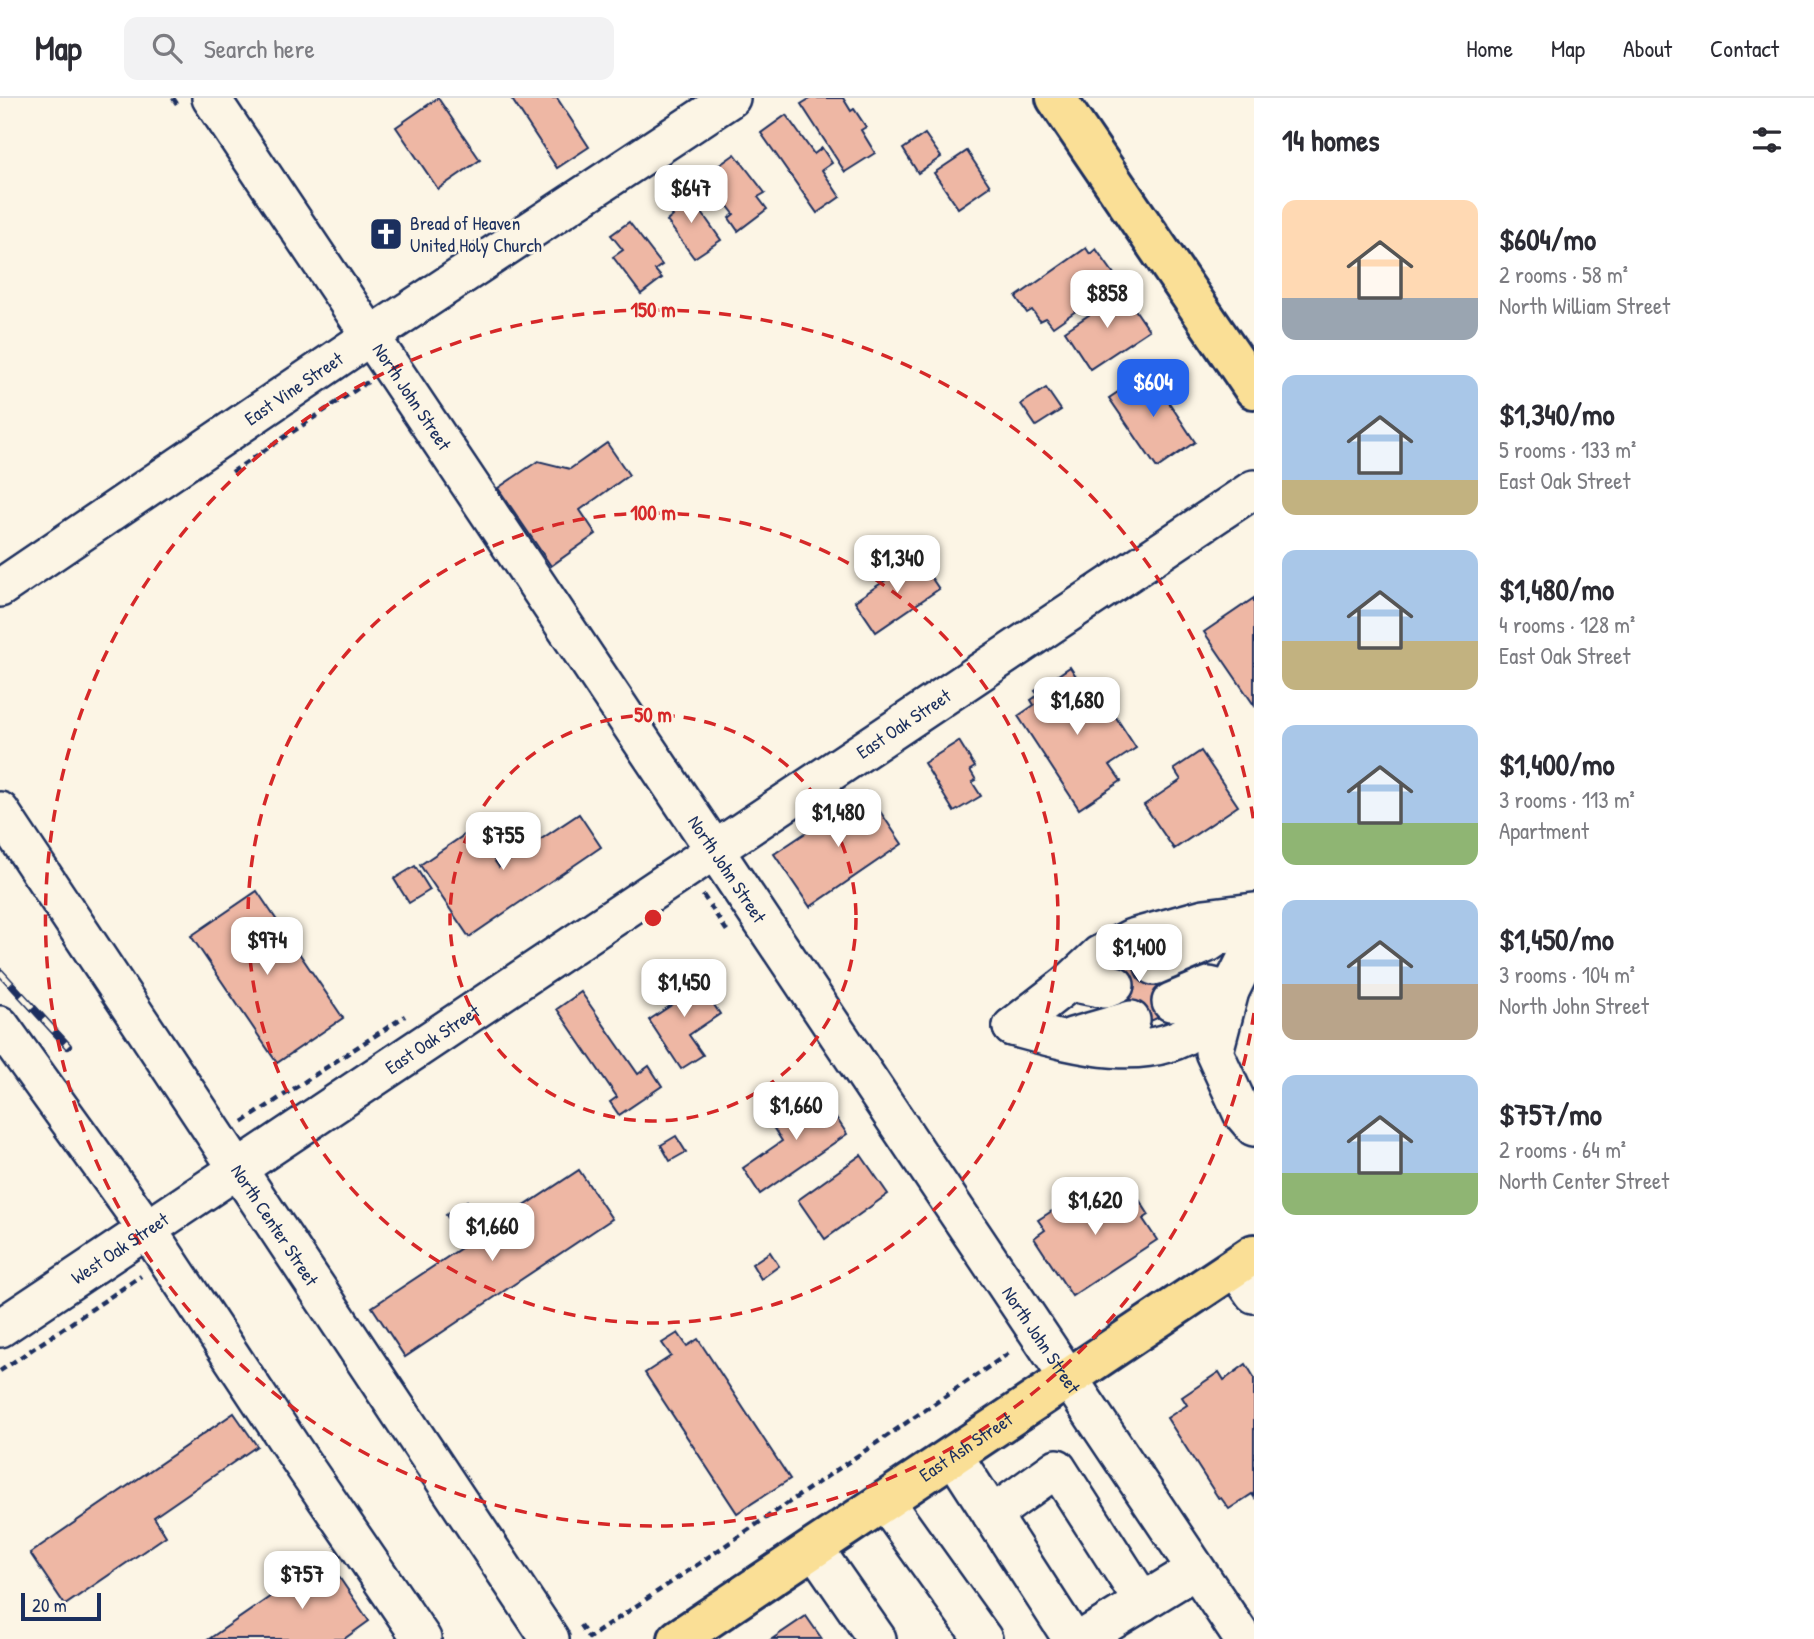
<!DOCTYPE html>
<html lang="en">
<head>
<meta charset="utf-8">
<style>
	body { margin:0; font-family:"Patrick Hand",sans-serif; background:#f2f2f3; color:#2b2b33; height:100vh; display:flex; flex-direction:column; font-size:26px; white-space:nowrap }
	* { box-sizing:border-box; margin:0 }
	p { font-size:23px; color:#7c7c81 }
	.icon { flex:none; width:38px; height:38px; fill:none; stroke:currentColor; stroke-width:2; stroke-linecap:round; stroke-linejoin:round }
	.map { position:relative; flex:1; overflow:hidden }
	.panel { display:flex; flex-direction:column; background:#fff; width:560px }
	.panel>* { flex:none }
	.scale { position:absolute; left:21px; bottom:18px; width:80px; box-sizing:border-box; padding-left:7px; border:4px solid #1b2f5e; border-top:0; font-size:19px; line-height:24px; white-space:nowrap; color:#1b2f5e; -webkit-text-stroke:5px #fcf5e5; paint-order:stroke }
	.price { position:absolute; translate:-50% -60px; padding:0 16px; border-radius:14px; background:#fff; color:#222; font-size:23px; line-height:46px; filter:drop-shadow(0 2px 4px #0008) }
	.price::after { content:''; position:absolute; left:50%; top:42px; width:21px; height:16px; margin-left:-10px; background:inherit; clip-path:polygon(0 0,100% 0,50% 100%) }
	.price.selected { background:#2563eb; color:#fff }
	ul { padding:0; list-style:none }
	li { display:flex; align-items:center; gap:21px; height:175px; padding:0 28px }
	li span { display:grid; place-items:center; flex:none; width:196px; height:140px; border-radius:14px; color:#555 }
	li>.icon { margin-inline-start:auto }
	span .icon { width:84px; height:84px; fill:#fffc; stroke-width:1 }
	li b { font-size:30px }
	h2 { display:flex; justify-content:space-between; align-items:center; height:84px; padding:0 28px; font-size:30px }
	header { display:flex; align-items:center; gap:42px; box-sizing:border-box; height:98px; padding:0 35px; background:#fff; border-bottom:2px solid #e1e1e2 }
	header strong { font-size:33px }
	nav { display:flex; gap:38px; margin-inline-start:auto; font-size:24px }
	.search { width:490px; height:63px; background:#f2f2f3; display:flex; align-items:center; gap:18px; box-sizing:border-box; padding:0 24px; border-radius:14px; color:#7c7c81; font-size:26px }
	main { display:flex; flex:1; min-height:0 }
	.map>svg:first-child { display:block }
</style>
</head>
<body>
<header>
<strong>Map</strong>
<div class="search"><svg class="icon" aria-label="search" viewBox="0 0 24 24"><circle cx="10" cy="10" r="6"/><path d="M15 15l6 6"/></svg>Search here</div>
<nav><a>Home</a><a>Map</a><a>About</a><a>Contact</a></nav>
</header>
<main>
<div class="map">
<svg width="1254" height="1541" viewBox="0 0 1254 1541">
	<rect width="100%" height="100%" fill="#fcf5e5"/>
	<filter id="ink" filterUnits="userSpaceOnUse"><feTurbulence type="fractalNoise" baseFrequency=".0143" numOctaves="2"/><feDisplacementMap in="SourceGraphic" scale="14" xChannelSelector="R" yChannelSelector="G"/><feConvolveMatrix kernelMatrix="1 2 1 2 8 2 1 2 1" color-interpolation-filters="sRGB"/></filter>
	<g filter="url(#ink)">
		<g fill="#eeb7a4" stroke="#1b2f5e" stroke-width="2">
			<path d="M438,0l42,62 -42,29 -42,-62z"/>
			<path d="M511,0h46l32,49 -32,21z"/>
			<path d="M811,0h32l8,13 3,-2 12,18 -5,3 14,23 -30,19 -44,-68z"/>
			<path d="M786,17l28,39 8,-6 10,15 -10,7 18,27 -23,16 -56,-80z"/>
			<path d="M925,36l16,23 -23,16 -15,-24z"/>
			<path d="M967,53l23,35 -32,22 -24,-35z"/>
			<path d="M735,56l30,39 -7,4 9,12 -29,22 -9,-13 5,-4 -20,-26 9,-7 -9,-12z"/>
			<path d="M686,92l35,50 -27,18 -27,-37 6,-5 -8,-11z"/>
			<path d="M629,124l33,43 -7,5 7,8 -21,16 -28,-37 10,-7 -12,-15z"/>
			<path d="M1086,150l4,6 6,-5 18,25 -8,6 2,3 -17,12 2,4 -40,28 -7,-9 -6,3 -8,-11 -5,3 -11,-16z"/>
			<path d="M1123,194l26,38 -59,39 -25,-38z"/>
			<path d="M1148,274l8,12 5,-4 12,17 -5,4 27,41 -38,26 -48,-70z"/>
			<path d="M1046,290l15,22 -25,16 -15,-22z"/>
			<path d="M607,345l22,32 -49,35 16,24 -45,32 -53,-78 40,-27 32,8z"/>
			<path d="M918,460l21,31 -63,43 -21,-31z"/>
			<path d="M1254,500v107l-50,-73z"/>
			<path d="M1070,569l27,41 9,-6 30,46 -26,17 11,16 -42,28 -61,-93 16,-11 -3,-5 7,-5 -3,-4z"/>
			<path d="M959,643l16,26 -5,3 6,10 -4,2 9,14 -27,16 -30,-49z"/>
			<path d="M1201,653l37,55 -64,43 -30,-44 37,-25 -7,-11z"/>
			<path d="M867,694l35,52 -92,63 -36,-53z"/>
			<path d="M579,716l22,33 -132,90 -49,-72 53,-36 26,38z"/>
			<path d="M415,768l15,24 -21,13 -15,-24z"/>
			<path d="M257,793l86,127 -66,45 -86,-127z"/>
			<path d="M1142,841l33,71 -40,18 -32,-71z"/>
			<path d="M693,875l27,41 -31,21 14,20 -22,14 -32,-49 24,-16 -8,-12z"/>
			<path d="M581,894l57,82 11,-8 13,20 -43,29 -9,-13 7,-5 -60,-88z"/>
			<path d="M819,994l28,42 -87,60 -17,-26 39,-27 -11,-17z"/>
			<path d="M676,1038l10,16 -16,9 -9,-16z"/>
			<path d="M861,1057l27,39 -63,45 -27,-39z"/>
			<path d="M579,1072l33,49 -207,138 -33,-50z"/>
			<path d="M1117,1084l10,15 7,-5 15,23 -6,4 14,21 -85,56 -38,-58 11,-8 -7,-10 17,-11 7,10z"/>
			<path d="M467,1103l20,29 -20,14 -21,-29z"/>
			<path d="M770,1154l9,14 -18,13 -9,-15z"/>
			<path d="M678,1235l9,13 11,-7 92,140 -53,34 -92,-140 26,-17 -9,-13z"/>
			<path d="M1246,1266l8,13v120l-2,-3 -23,15 -8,-11 -2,1 -52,-81 20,-13 -5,-8 37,-25 5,8z"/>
			<path d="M234,1315l23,33 -103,71 12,19 -101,69 -35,-52z"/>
			<path d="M326,1460l43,63 -25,18h-135z"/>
			<path d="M806,1518l16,23h-50z"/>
		</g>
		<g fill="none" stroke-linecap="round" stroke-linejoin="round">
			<defs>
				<g id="minor">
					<path id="s1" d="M211,0c347,512 685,1029 1032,1541"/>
					<path id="s2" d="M0,490l372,-253 359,-237"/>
					<path id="s3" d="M0,713l550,828"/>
					<path d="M1254,845l-24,48 -16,61 28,61 12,14"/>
					<path d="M1154,868l54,-23 36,-24"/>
					<path d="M1070,884l35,7 10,-4"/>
					<path d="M0,927l147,204 155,234 120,176"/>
					<path d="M1012,929c56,15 134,40 185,1 13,-9 23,-25 33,-37l-21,-5 -38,16"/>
					<path d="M1012,929l58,-45 29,-27 33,-17 72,-20 50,-6"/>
					<path d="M1072,939l59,-17"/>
					<path d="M1235,1169l19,27"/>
					<path id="s4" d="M0,1230l1254,-839"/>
					<path d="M954,1358l118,183"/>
					<path d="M885,1404l98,137"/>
					<path d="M992,1417l65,-47 86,134"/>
					<path d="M814,1450l63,91"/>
					<path d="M1082,1541l113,-69"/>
				</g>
				<g id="major">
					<path d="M1056,0l198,291"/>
					<path id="s5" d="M678,1541l576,-385"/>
				</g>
			</defs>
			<use href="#minor" stroke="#1b2f5e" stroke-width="42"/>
			<use href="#major" stroke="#1b2f5e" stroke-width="44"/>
			<g stroke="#1b2f5e" stroke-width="4.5" stroke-dasharray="7 5" stroke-linecap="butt">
				<path d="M173,0l6,9"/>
				<path d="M232,374l134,-89 1,2"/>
				<path d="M703,797l24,36"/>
				<path d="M243,1024l162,-106"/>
				<path d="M0,1273l141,-95"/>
				<path d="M580,1527l9,13 423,-287"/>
			</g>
			<use href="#minor" stroke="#fcf5e5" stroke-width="37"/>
			<use href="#major" stroke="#fadf96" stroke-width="38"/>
			<defs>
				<path id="rail" d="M0,874l68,74"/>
			</defs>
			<use href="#rail" stroke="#1b2f5e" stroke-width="8"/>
			<use href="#rail" stroke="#fcf5e5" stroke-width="5" stroke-dasharray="16" stroke-linecap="butt"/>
		</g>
	</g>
	<g fill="none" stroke="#d62828" stroke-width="3.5" stroke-dasharray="12 9">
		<circle cx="653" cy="820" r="203"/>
		<circle cx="653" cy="820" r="405"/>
		<path d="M1254 915A608 608 0 1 1 1254 725"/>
	</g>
	<defs>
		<symbol id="church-square" viewBox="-11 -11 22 22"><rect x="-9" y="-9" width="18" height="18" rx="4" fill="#1b2f5e" stroke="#fcf5e5"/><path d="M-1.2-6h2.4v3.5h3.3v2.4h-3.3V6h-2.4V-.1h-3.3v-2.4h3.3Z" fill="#fff"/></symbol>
	</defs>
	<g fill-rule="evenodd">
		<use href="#church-square" x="367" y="117" width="38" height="38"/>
	</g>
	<g text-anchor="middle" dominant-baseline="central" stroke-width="5" stroke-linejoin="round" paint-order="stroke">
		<g font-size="19" fill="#1b2f5e" stroke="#fcf5e5" text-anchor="start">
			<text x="410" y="125">Bread of Heaven<tspan x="410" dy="22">United Holy Church</tspan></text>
		</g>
		<g font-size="19" fill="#1b2f5e" stroke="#fcf5e5">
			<text stroke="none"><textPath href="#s2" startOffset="355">East Vine Street</textPath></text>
			<text stroke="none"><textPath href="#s1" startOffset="360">North John Street</textPath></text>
			<text stroke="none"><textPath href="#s4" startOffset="1087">East Oak Street</textPath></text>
			<text stroke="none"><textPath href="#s1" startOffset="928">North John Street</textPath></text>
			<text stroke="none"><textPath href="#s4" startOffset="520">East Oak Street</textPath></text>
			<text stroke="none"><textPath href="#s3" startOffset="497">North Center Street</textPath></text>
			<text stroke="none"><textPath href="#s4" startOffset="144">West Oak Street</textPath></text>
			<text stroke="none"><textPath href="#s1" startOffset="1494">North John Street</textPath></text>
			<text stroke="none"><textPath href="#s5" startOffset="346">East Ash Street</textPath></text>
		</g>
	</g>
	<circle cx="653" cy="820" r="10" fill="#d62828" stroke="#fcf5e5" stroke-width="3.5"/>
	<g font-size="21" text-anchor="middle" font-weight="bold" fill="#d62828" stroke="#fcf5e5" stroke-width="5" stroke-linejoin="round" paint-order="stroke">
		<text x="653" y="219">150 m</text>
		<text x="653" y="422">100 m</text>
		<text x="653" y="624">50 m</text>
	</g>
</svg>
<div class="scale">20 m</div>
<b class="price" style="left:691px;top:127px">$647</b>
<b class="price" style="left:1107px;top:232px">$858</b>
<b class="price selected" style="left:1153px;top:321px">$604</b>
<b class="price" style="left:897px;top:497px">$1,340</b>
<b class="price" style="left:1077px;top:639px">$1,680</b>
<b class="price" style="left:838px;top:751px">$1,480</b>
<b class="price" style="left:503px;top:774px">$755</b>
<b class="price" style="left:267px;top:879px">$974</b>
<b class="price" style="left:1139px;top:886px">$1,400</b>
<b class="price" style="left:684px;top:921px">$1,450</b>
<b class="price" style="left:796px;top:1044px">$1,660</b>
<b class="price" style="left:1095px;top:1139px">$1,620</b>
<b class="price" style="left:492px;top:1165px">$1,660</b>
<b class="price" style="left:302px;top:1513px">$757</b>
</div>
<section class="panel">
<h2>14 homes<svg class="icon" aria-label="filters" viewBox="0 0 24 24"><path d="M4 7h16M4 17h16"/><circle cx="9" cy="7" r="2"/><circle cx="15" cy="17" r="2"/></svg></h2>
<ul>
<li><span style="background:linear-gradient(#ffd9b3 70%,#9aa5b1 0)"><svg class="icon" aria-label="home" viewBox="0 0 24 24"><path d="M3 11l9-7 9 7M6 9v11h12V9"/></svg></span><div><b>$604/mo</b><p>2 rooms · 58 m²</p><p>North William Street</p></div></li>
<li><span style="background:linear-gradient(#a9c7e8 75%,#c2b280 0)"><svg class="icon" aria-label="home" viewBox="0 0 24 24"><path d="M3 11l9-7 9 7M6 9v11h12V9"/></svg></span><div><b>$1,340/mo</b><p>5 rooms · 133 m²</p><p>East Oak Street</p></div></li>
<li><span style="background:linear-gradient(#a9c7e8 65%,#c2b280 0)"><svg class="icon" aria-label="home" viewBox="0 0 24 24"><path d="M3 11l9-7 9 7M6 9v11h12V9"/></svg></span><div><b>$1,480/mo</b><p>4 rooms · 128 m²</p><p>East Oak Street</p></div></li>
<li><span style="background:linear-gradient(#a9c7e8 70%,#8fb573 0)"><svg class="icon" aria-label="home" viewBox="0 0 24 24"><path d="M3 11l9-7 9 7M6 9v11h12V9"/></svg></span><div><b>$1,400/mo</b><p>3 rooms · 113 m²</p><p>Apartment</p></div></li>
<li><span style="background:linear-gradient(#a9c7e8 60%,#b9a48a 0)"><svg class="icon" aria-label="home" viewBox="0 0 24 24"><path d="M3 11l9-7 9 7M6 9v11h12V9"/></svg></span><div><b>$1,450/mo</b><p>3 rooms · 104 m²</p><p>North John Street</p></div></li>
<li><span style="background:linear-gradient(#a9c7e8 70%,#8fb573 0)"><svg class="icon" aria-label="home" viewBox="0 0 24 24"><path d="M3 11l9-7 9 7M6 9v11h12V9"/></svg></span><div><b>$757/mo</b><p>2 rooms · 64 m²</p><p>North Center Street</p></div></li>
</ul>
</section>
</main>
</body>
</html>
